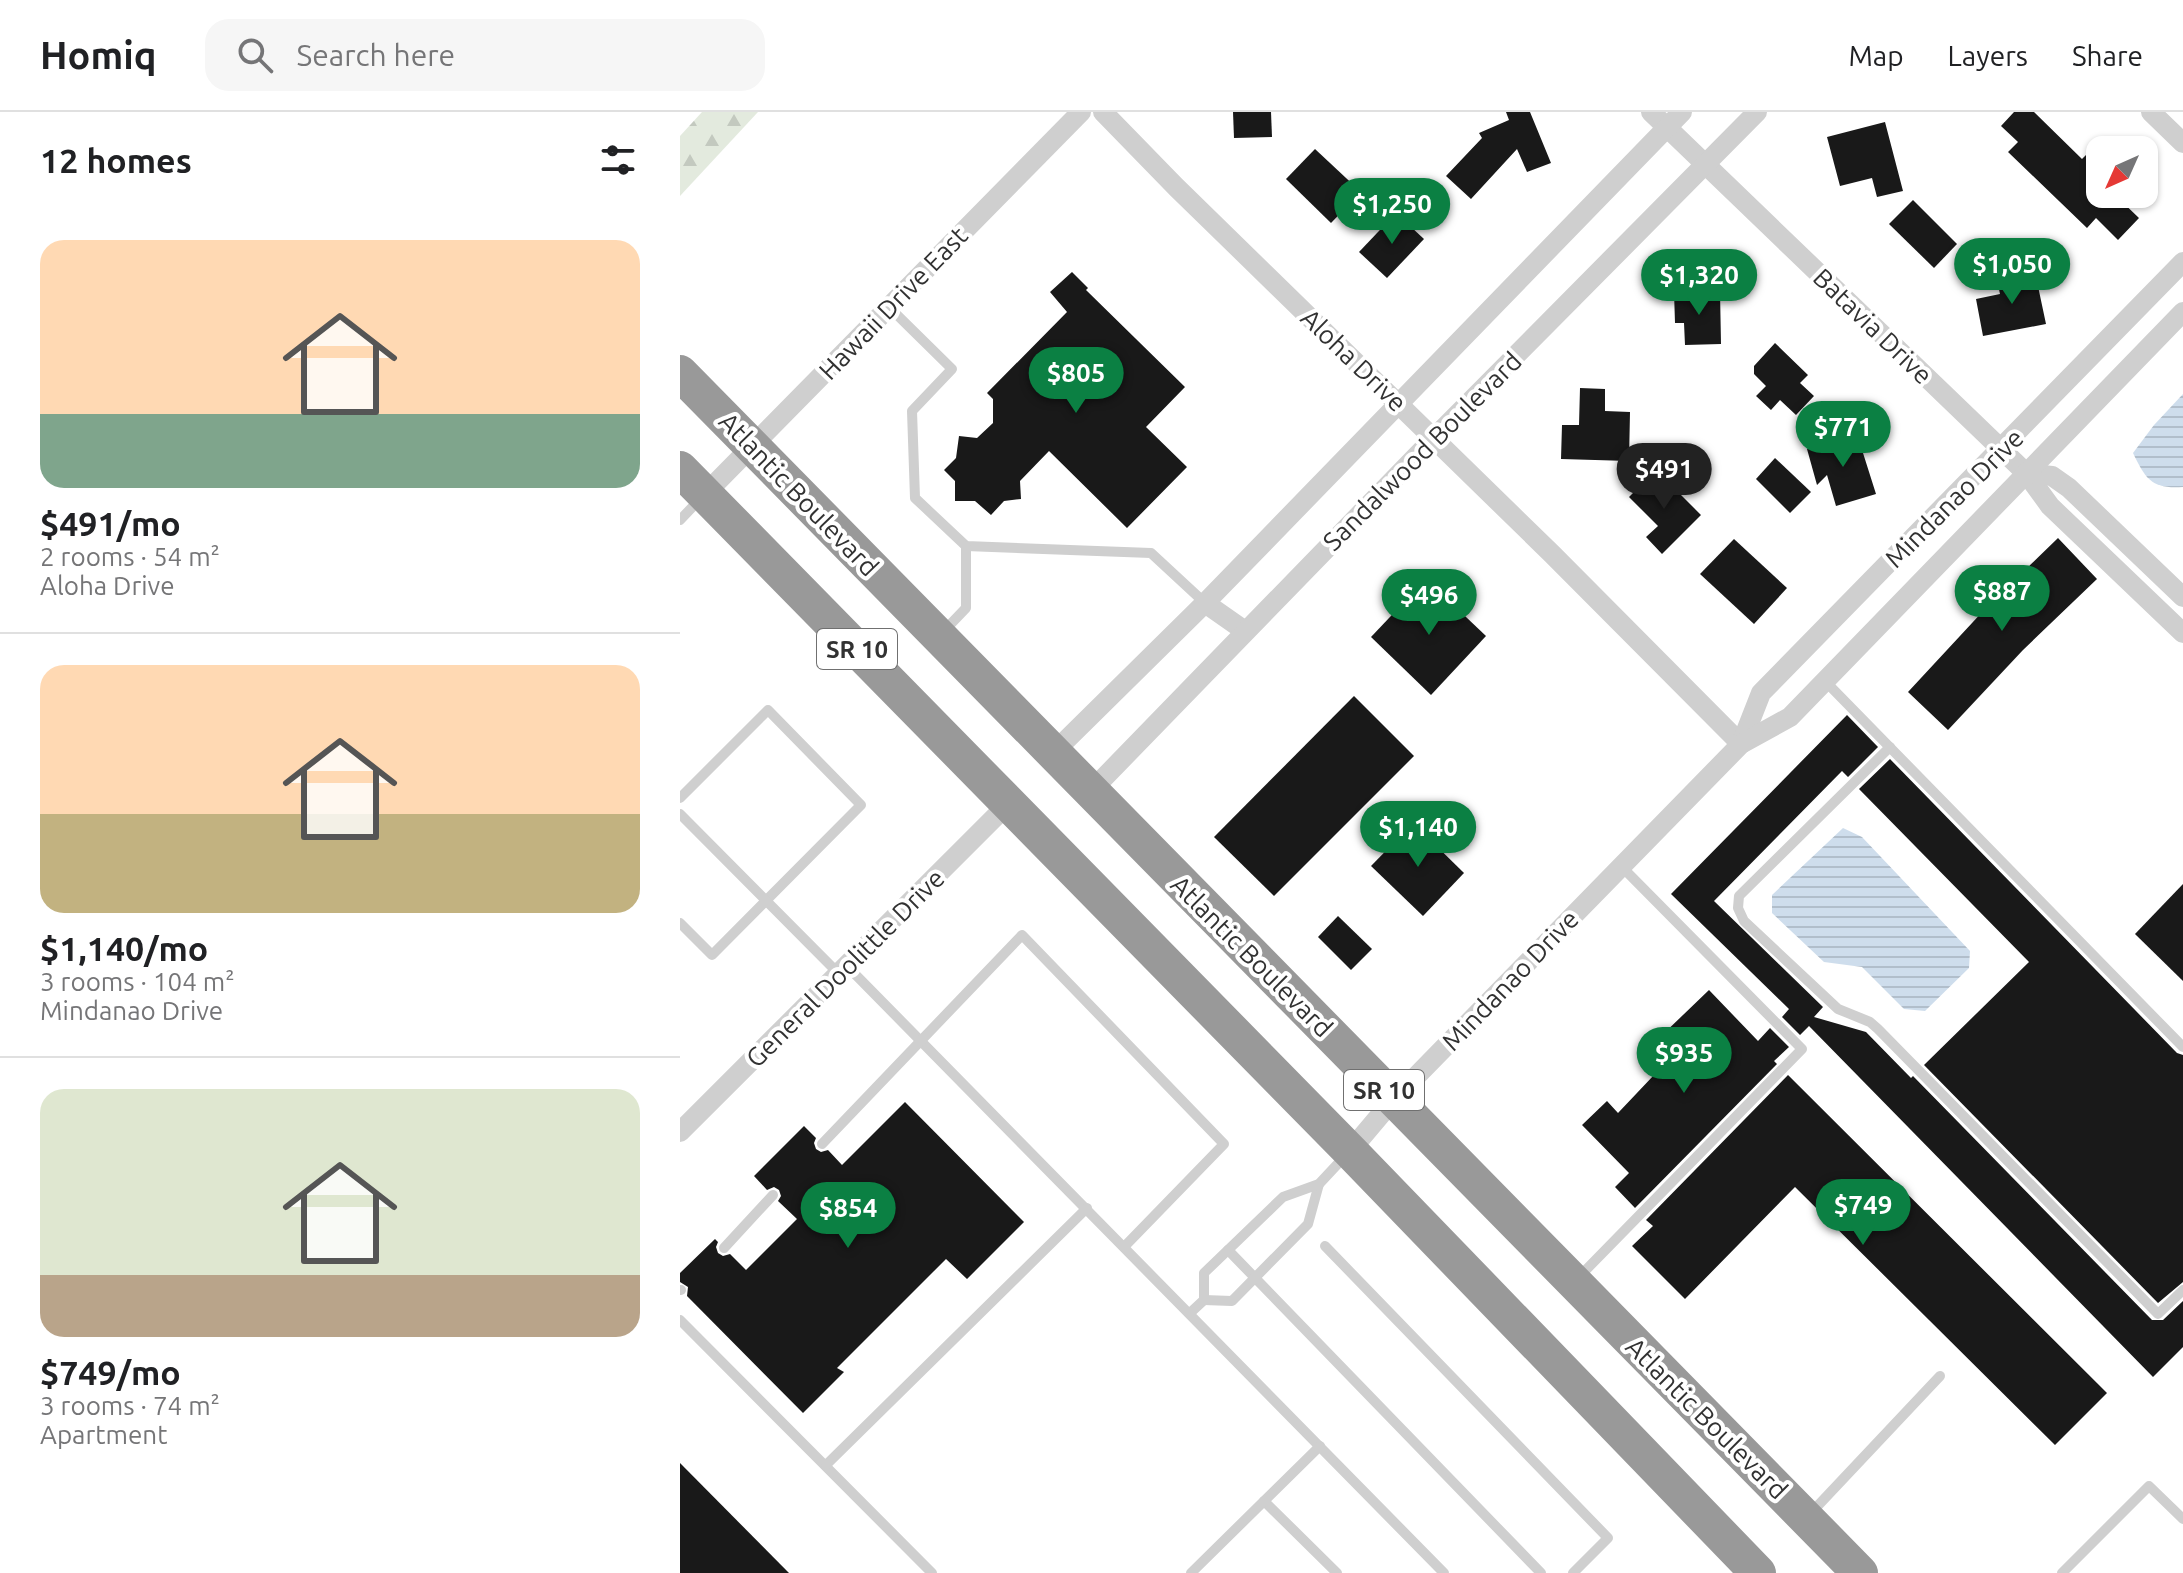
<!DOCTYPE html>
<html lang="en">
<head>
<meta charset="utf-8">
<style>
	body { margin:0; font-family:Ubuntu,sans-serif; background:#f6f6f6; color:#202124; height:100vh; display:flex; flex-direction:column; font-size:30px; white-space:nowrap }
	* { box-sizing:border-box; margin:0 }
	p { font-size:26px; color:#757577 }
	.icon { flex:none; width:44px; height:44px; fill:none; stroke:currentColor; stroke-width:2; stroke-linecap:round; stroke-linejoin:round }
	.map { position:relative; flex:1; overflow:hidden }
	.sheet { display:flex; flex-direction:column; background:#fff; width:680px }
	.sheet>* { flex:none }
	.needle { width:52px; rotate:225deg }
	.controls { position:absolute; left:1406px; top:24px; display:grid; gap:16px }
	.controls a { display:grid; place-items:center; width:72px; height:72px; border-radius:16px; background:#fff; box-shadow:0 2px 6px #0004; font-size:40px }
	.price { position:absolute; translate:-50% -68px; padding:0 18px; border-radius:28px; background:#0b8043; color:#fff; font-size:26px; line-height:52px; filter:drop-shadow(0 2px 4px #0008) }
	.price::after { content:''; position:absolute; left:50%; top:48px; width:24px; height:18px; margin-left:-12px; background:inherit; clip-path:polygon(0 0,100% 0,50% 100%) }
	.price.selected { background:#222; color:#fff }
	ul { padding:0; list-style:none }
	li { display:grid; align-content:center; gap:16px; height:424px; padding:0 40px }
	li+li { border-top:2px solid #e0e0e0 }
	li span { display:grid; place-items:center; height:248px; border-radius:24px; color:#555 }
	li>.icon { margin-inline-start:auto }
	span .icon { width:144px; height:144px; fill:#fffc; stroke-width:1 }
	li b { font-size:34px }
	h2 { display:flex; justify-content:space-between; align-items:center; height:96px; padding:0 40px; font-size:34px }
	header { display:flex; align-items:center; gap:48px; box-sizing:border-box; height:112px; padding:0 40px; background:#fff; border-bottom:2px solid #e0e0e0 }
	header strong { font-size:38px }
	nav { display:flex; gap:44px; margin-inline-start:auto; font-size:28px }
	.search { width:560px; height:72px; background:#f6f6f6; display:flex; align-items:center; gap:20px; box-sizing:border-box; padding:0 28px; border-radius:24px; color:#757577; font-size:30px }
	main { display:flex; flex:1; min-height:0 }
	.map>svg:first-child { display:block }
</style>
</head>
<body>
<header>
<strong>Homiq</strong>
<div class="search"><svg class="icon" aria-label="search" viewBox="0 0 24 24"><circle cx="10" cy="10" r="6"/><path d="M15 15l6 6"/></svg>Search here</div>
<nav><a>Map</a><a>Layers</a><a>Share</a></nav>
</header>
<main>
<section class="sheet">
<h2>12 homes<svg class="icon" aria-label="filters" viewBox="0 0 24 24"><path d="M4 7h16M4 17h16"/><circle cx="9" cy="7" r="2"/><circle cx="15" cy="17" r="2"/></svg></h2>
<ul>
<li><span style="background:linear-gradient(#ffd9b3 70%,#7fa58c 0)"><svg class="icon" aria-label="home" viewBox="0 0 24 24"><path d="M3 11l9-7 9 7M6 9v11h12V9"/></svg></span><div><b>$491/mo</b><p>2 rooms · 54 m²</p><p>Aloha Drive</p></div></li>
<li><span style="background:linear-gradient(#ffd9b3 60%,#c2b280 0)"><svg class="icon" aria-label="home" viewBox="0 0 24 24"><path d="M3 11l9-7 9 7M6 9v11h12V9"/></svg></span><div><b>$1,140/mo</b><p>3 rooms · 104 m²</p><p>Mindanao Drive</p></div></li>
<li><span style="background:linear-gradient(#dfe7d0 75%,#b9a48a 0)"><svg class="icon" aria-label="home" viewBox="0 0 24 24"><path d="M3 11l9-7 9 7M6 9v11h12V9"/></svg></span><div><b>$749/mo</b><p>3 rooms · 74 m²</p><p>Apartment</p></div></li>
</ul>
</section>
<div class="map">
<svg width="1503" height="1461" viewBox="0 0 1503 1461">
	<defs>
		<pattern id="forest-firs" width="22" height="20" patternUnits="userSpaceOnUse" patternTransform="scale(2)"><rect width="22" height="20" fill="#e3eade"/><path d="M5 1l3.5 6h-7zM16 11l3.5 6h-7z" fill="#c3c9bf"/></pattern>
		<pattern id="water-rules" width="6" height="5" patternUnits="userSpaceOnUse" patternTransform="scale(2)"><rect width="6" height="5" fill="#ceddec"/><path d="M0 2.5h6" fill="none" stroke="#b1becb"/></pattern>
	</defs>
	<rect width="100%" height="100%" fill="#fff"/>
	<path fill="url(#forest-firs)" d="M22,0h56l-78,84v-60z"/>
	<g fill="url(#water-rules)">
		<path d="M1503,282v93c-31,2 -37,-7 -50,-34l21,-28z"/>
		<path d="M1163,716l19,9 108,114 -1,17 -44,43 -21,-2 -42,-42 -38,-5 -52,-49v-18z"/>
	</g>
	<g fill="#191919">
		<path d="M553,0h38l1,25 -38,1z"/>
		<path d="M826,0h24l21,51 -24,9 -10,-23 -46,50 -25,-23 36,-38 -3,-5 30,-13z"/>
		<path d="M1334,0h20l48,47 18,-18v53h14l25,24 -21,22 -22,-22 -9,10 -79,-76 10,-10 -17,-16z"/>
		<path d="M1205,10l18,69 -26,6 -5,-19 -32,8 -13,-49z"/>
		<path d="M635,37l46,43 -30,31 -45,-44z"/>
		<path d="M1233,88l44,44 -23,24 -45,-44z"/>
		<path d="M716,101l28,26 -37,39 -28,-26z"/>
		<path d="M392,160l16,16 -2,2 99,97 -39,40 41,40 -60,61 -78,-77 -29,30 1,18 -17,2 -13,14 -16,-14h-20v-20l-11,-11 12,-12 3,-22 18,2 16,-15v-24l-6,-6 80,-81 -17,-20z"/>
		<path d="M1355,160l11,52 -63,12 -7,-37 24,-5 -3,-14z"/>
		<path d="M1040,179l1,53 -36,1 -1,-22h-9l-1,-31z"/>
		<path d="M1095,231l33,32 -8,8 14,13 -18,19 -16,-15 -9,10 -15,-14 10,-10 -12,-12v-8z"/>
		<path d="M900,276l25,1v22l25,1 -1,49 -68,-2 1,-34h17z"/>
		<path d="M1177,322l19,60 -40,12 -9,-31 -10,10 -10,-36z"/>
		<path d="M1095,346l36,34 -21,21 -34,-34z"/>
		<path d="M976,358l45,45 -39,39 -16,-17 12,-11 -29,-29z"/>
		<path d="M1378,426l39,41 -74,71 -75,80 -40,-38 77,-83z"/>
		<path d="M1054,427l53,49 -33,36 -54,-50z"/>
		<path d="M746,467l60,57 -55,59 -60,-58z"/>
		<path d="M674,584l60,60 -140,140 -60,-59z"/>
		<path d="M1167,603l31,32 -30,30 -6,-6 -128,130 109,106 -9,10 52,15 45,46 2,-2 239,244h11l20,-19v46l-30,30 -344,-351 -9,9 -18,-18 7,-8 -118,-115z"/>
		<path d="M1210,647l287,294 6,2v227l-25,21 -234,-238 105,-103 -170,-173z"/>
		<path d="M733,711l51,50 -41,43 -52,-50z"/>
		<path d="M1503,772v97l-48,-47z"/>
		<path d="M658,804l34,33 -21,21 -33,-33z"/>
		<path d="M1029,878l49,51 12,-13 19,19 -15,14 3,3 -142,144 -20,-21 14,-14 -47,-48 25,-24 11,12 54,-57 -15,-16z"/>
		<path d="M1108,963l319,318 -52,52 -260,-258 -110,112 -53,-53 21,-20 -7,-6z"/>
		<path d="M225,990l119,120 -57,57 -21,-20 -109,109 7,4 -41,41 -116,-117 1,-9 -8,-5v-9l35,-34 3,3 -2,5 2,6 5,3 7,-2 16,16 51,-51 -19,-18 3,-5 -2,-6 -5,-3 -7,3 -13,-14 50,-50 12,12 -2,5 2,6 5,3 7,-2 14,15z"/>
		<path d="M0,1351l109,110h-109z"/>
	</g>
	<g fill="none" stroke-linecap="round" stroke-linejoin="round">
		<g stroke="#cfcfcf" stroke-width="10">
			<path d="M209,195l63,62 -40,42 3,87 51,48 185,7 54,50"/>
			<path d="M0,408l21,-22"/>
			<path d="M263,520l23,-24v-62"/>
			<path d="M1145,569l358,366"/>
			<path d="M1210,635l-151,149 -1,12 6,13 94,88 32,13 8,7 280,285 25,-24"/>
			<path d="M0,686l88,-88 93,95 -149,150 -32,-32"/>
			<path d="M0,702l159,160"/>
			<path d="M167,854l597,607"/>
			<path d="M142,1032l200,-209 202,209 -100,103"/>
			<path d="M645,1134l283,292 -35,35"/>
			<path d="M44,1136l49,-53"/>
			<path d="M548,1138l313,323"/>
			<path d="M897,1167l225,-230 -181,-183"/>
			<path d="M0,1178h1"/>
			<path d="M524,1188l28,1 76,-77 11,-40"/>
			<path d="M510,1201l14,-13v-27l79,-76 36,-13 28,-30"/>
			<path d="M0,1208l252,253"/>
			<path d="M146,1353l261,-257"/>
			<path d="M584,1389l73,72"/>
			<path d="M1130,1402l130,-138"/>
			<path d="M511,1461l129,-127"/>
			<path d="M1382,1461l87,-87 34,33"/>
		</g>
		<g stroke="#cfcfcf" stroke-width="20">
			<path d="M423,0l73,75 376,367 189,190"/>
			<path d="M971,0l375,361 24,33 133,127"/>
			<path d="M1471,0l32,31"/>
			<path d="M1346,361l26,3 17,12 114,109"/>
			<path d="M25,382l376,-382"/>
			<path d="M525,491l40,28"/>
			<path d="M1061,632l20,-51 422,-431"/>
			<path d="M373,641l152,-150 477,-491"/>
			<path d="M410,680l344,-354 323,-326"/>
			<path d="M0,1020l328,-328"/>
			<path d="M670,1039l43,-51 348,-356 49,-27 393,-405"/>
		</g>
		<g stroke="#999" stroke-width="36">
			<path d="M0,261l1180,1200"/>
			<path d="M0,357l670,682 408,422"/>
		</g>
	</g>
	<g text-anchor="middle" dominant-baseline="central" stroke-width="8" stroke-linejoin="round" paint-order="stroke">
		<g fill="#fff" stroke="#707070" stroke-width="2">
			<rect x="137" y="517" width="80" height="40" rx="6"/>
			<rect x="664" y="958" width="80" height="40" rx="6"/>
		</g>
		<g font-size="24" font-weight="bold" fill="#323232">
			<text x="177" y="537">SR 10</text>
			<text x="704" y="978">SR 10</text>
		</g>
		<g font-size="26" fill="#323232" stroke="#fff">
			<text transform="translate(213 191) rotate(-46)">Hawaii Drive East</text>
			<text transform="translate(1193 214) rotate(44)">Batavia Drive</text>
			<text transform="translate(674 248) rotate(44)">Aloha Drive</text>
			<text transform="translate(742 339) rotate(-45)">Sandalwood Boulevard</text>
			<text transform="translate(119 382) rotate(46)">Atlantic Boulevard</text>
			<text transform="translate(1274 386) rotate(-45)">Mindanao Drive</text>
			<text transform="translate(572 844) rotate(45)">Atlantic Boulevard</text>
			<text transform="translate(165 856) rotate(-45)">General Doolittle Drive</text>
			<text transform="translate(830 868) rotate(-46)">Mindanao Drive</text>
			<text transform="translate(1027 1306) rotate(45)">Atlantic Boulevard</text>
		</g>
	</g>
</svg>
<div class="controls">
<a><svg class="needle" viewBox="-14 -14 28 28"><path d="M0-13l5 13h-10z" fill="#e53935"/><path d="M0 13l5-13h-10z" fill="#757577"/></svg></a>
</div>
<b class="price" style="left:712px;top:134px">$1,250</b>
<b class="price" style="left:1332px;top:194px">$1,050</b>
<b class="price" style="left:1019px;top:205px">$1,320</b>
<b class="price" style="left:396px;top:303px">$805</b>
<b class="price" style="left:1163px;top:357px">$771</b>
<b class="price selected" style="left:984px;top:399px">$491</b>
<b class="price" style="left:1322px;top:521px">$887</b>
<b class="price" style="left:749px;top:525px">$496</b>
<b class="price" style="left:738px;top:757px">$1,140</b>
<b class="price" style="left:1004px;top:983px">$935</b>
<b class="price" style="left:1183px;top:1135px">$749</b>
<b class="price" style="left:168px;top:1138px">$854</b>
</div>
</main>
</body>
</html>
